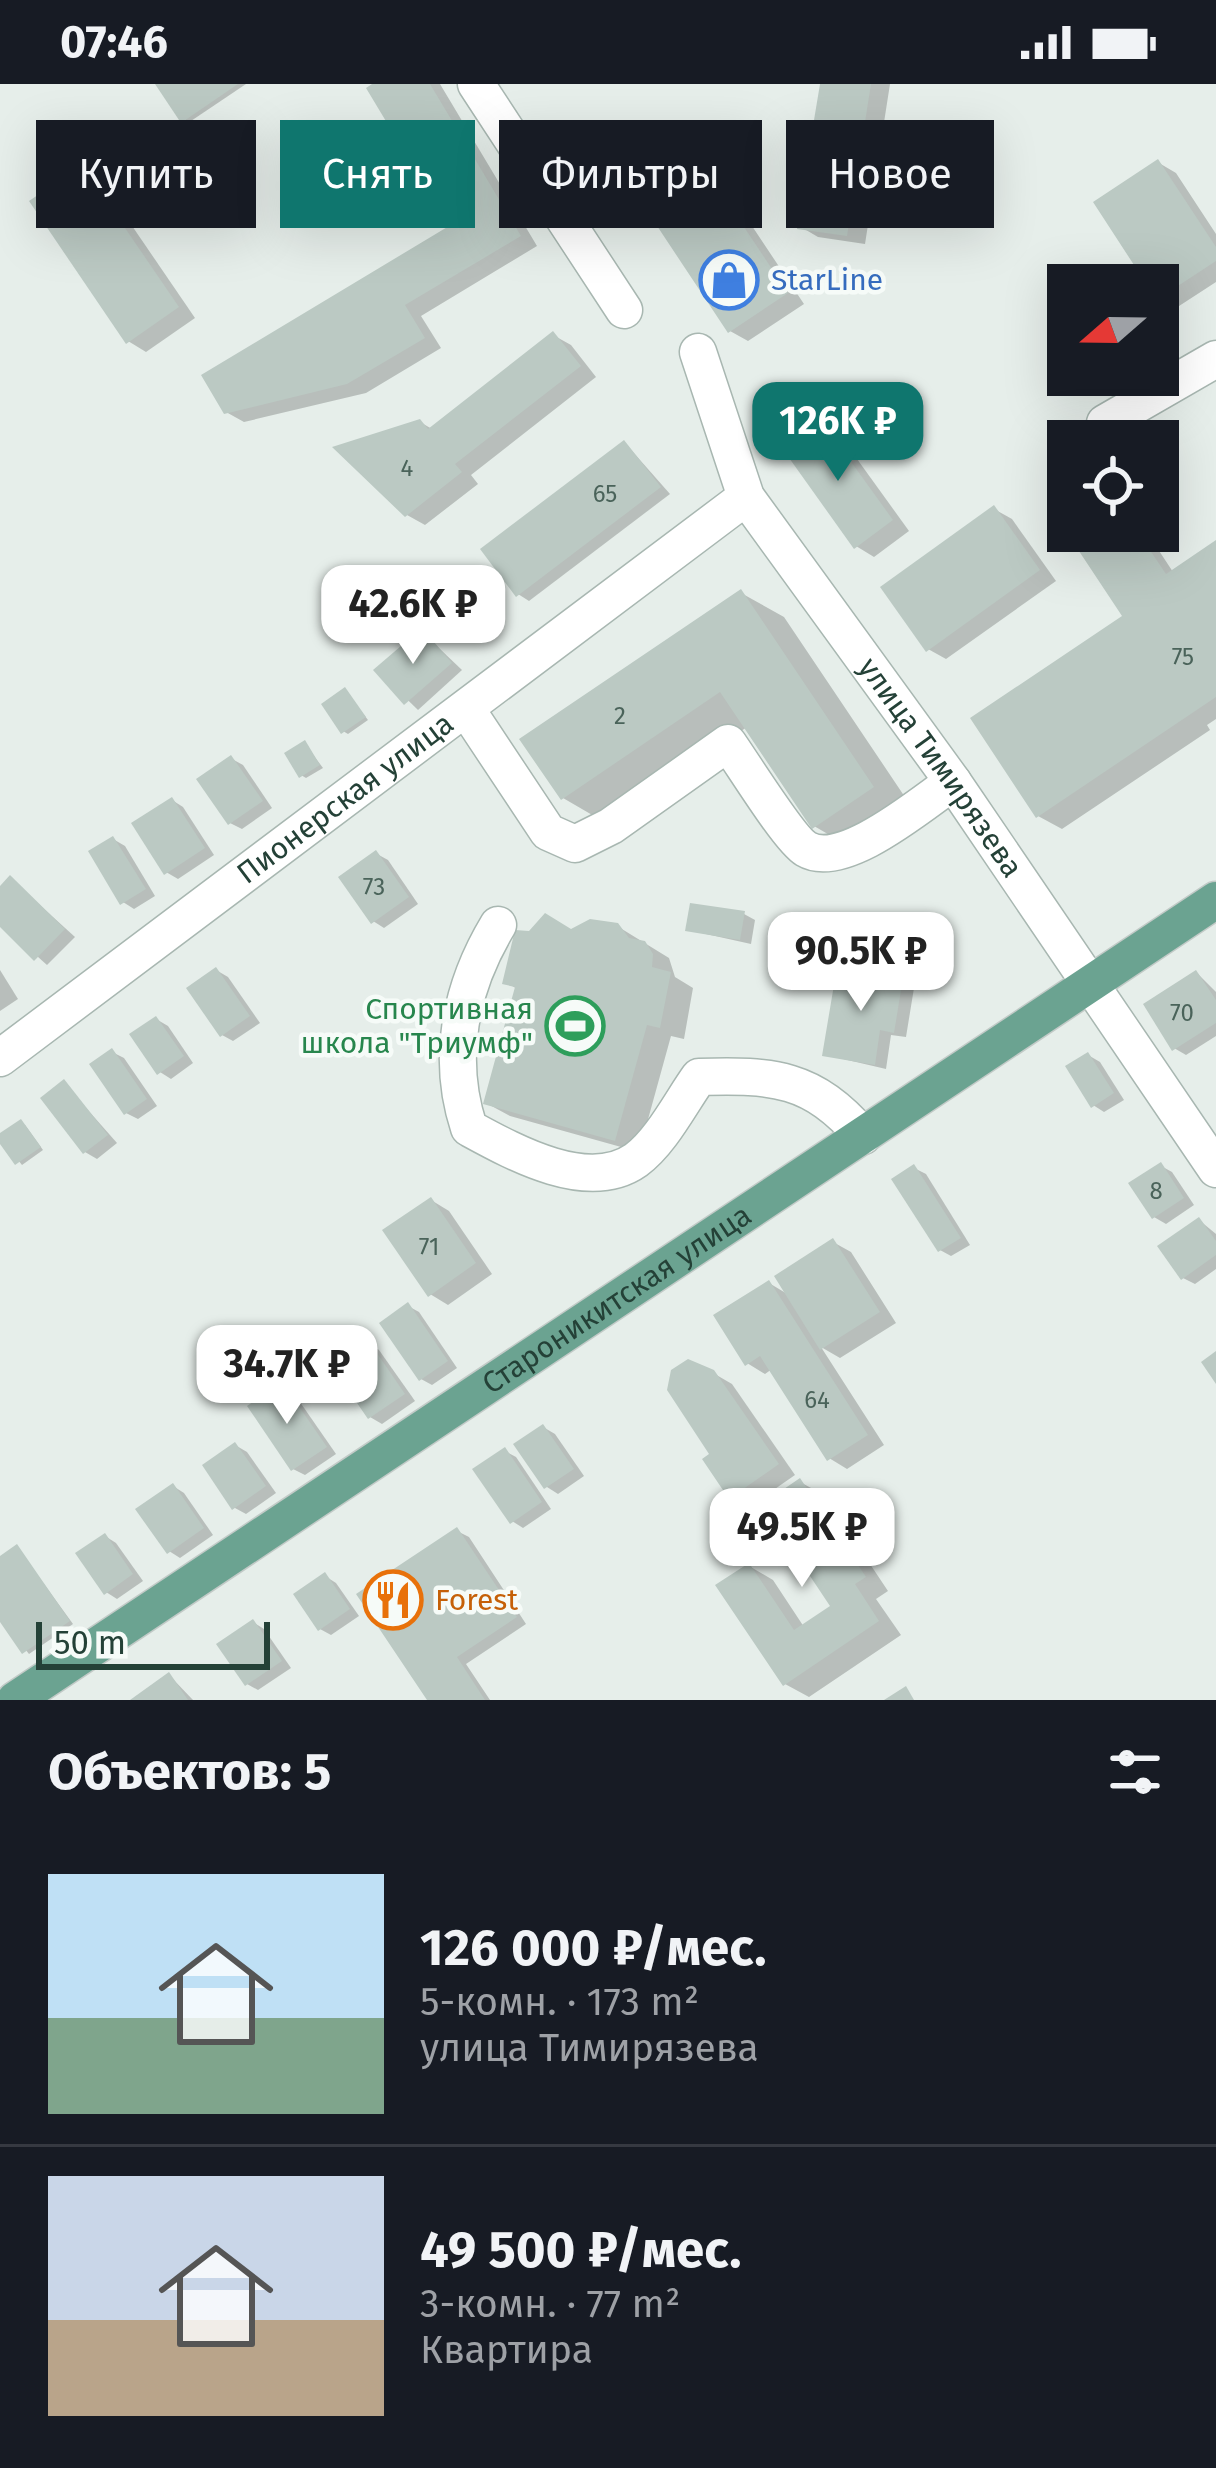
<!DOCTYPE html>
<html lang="ru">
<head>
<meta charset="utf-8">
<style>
	body { margin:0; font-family:"Fira Sans",sans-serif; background:#20242c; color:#f1f3f6; height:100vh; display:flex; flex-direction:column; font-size:45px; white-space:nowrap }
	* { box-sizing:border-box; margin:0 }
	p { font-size:39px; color:#9ea1a6 }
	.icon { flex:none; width:66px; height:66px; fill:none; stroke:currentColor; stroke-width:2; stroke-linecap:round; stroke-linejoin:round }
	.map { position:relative; height:1616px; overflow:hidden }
	.details { display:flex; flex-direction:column; background:#171b24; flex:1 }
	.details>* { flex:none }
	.banner { position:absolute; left:36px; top:36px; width:1146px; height:108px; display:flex; gap:24px }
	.needle { width:78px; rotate:250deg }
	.fabs { position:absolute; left:1047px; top:180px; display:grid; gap:24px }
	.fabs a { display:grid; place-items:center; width:132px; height:132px; border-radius:0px; background:#171b24; box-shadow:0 12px 48px #0002; font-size:60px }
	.scale { position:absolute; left:36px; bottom:30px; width:234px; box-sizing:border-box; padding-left:12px; border:6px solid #244137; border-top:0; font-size:33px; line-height:42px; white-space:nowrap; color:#244137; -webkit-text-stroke:9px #f6fbf8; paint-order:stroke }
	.price { position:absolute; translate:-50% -102px; padding:0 27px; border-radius:24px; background:#fff; color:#222; font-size:39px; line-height:78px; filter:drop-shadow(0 3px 6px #0008) }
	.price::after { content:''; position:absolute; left:50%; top:72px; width:36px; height:27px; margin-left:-18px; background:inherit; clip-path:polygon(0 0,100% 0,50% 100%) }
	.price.current { background:#0f766e; color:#fff }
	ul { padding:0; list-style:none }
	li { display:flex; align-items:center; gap:36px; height:300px; padding:0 48px }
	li+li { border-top:3px solid #363941 }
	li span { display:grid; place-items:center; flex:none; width:336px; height:240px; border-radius:0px; color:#555 }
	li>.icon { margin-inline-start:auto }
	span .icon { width:144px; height:144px; fill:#fffc; stroke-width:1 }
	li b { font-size:51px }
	h2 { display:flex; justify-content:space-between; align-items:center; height:144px; padding:0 48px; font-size:51px }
	.pill { padding:0 42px; border-radius:0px; background:#171b24; box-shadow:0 12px 48px #0002; font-size:42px; line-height:108px }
	.pill.current { background:#0f766e; color:#fff }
	.status { display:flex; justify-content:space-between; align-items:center; height:84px; padding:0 60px; background:#171b24; direction:ltr }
	.status svg { height:33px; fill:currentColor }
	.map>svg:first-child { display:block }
</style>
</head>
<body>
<div class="status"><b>07:46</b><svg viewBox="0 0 49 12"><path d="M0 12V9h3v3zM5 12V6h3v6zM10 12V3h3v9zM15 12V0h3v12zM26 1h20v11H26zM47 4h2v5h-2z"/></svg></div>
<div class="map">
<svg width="1216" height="1616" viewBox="0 0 1216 1616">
	<rect width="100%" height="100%" fill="#e6eeea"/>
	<g fill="#0003">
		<path d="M158,0h88l-58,39z"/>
		<path d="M378,0h62l97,162 -116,70 20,32 -75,45 -122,29 -18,-10 227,-185z"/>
		<path d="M823,0h67l-25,160 -47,-7 -17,-10 8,-53 -16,-9 20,-17z"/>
		<path d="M665,60l18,10 38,58 8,-5 17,10 58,87 -56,37 -18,-10z"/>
		<path d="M1159,79l17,10 40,61v48l-40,26 -17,-11 -1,-12h-7z"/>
		<path d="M82,85l18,10 95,139 -49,34 -18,-11z"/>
		<path d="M553,251l18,10 25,32 -125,98 7,9 -53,41 -18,-10 13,-93 12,7z"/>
		<path d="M821,340l18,10 70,97 -35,26 -18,-11z"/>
		<path d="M625,359l45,51 -141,107 -11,-7z"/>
		<path d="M994,425l18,10 44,62 -110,78 -18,-10z"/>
		<path d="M1095,447h51l27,41 43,-28v175l-9,6 3,5 -148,99 -24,-13 88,-199z"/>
		<path d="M741,509l43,24 131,195 -58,39 -43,-25 -67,-99 -141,96 -43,-25z"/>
		<path d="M422,548l40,38 -44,40 -40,-39z"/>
		<path d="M345,607l23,29 -20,14 -5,-3z"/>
		<path d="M305,660l18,24 -17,10 -5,-3z"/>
		<path d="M232,675l11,6 29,43 -30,21 -12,-6z"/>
		<path d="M172,716l11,7 31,48 -36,24 -12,-7z"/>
		<path d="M113,755l12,7 30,50 -21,13 -11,-7z"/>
		<path d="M377,770l11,6 30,44 -34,24 -11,-7z"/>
		<path d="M11,795l64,58 -28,28 -47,-42v-33z"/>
		<path d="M744,830l11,6 -4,24 -63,-14z"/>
		<path d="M617,842l52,32 6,19 18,11 -9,51 -13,-3 -32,116 -129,-36 -24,-13 31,-114 -11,-7 66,-50z"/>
		<path d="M0,886l18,29 -18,12z"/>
		<path d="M216,886l12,7 32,46 -27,18 -11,-6z"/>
		<path d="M1197,889l19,19v44l-30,19 -12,-7z"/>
		<path d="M902,897l12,7 -8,49 -15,-2 -5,34 -60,-14z"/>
		<path d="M156,935l12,7 25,37 -22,16 -11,-7z"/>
		<path d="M112,968l12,6 33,48 -19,13 -12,-6z"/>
		<path d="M1088,971l12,7 24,38 -20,12 -11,-7z"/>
		<path d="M64,999l53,60 -20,16 -12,-7z"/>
		<path d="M25,1041l18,25 -21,15 -22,-28z"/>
		<path d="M1161,1082l11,6 22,33 -28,19 -12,-7z"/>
		<path d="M914,1084l12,6 44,71 -19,11 -11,-6z"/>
		<path d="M431,1116l18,11 43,63 -44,31 -18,-11z"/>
		<path d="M1199,1136l17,14v35l-21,15 -12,-6z"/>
		<path d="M833,1158l18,10 45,71 -56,35 -19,-11 63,98 -37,24 -18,-11 -57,-89 -7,5 -18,-11 22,-80 20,12z"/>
		<path d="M408,1222l11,6 38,56 -25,17 -11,-6z"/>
		<path d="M368,1259l11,7 36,51 -33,23 -12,-7z"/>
		<path d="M713,1289l19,11 63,91 -46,32 -18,-10 -18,-42z"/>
		<path d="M282,1302l11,6 43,62 -31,21 -12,-6z"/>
		<path d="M543,1343l12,7 29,42 -26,18 -11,-7z"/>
		<path d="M235,1361l12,7 29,41 -30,21 -11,-6z"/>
		<path d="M505,1367l11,6 35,52 -28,19 -11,-7z"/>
		<path d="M800,1398l24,13 64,96 -12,8 25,36 -92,62 -24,-13 -36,-118 24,14 31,47 30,-20z"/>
		<path d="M173,1402l11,7 29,42 -33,23 -11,-7z"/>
		<path d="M457,1447l12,6 57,87 -60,40 24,36h-60z"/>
		<path d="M105,1452l11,7 27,38 -26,18 -11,-7z"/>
		<path d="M17,1463l56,77 -44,30 -29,-37v-58z"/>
		<path d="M325,1492l11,7 23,33 -28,19 -11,-6z"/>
		<path d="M253,1538l11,7 27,39 -33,22 -11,-6z"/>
		<path d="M170,1592l23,24h-58z"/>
	</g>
	<g fill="#bbc9c3">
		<path d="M155,0h83l-57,39z"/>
		<path d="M372,0h58l91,152 -116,69 20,33 -78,46 -123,30 -23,-39 248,-149 -83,-138z"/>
		<path d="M820,0h51l-24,152 -50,-7 10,-60 -17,-2 4,-26 16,3z"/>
		<path d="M665,56l48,73 15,-10 60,90 -60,40 -108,-163z"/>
		<path d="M1158,75l58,88v14l-58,38v-14h-11l-54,-83z"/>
		<path d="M82,81l97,142 -53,37 -97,-143z"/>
		<path d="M553,247l28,35 -126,98 7,8 -57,45 -73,-70 88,-28 8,10z"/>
		<path d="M821,336l72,100 -39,29 -72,-101z"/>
		<path d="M624,356l37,47 -145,110 -36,-48z"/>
		<path d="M994,421l46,65 -114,82 -46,-65z"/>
		<path d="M1089,447h48l29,43 50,-34v157l-180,121 -66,-100 152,-102 -49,-74z"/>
		<path d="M741,505l133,198 -62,42 -92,-137 -159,108 -42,-61z"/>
		<path d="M422,544l30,35 -48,42 -31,-35z"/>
		<path d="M345,603l21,30 -25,17 -20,-30z"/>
		<path d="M305,656l15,25 -21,13 -15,-25z"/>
		<path d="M231,671l32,46 -35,24 -32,-46z"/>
		<path d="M172,713l33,51 -41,27 -33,-52z"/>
		<path d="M113,752l33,53 -26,16 -32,-54z"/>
		<path d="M376,766l33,47 -38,27 -33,-47z"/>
		<path d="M10,791l55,54 -31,32 -34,-34v-41z"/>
		<path d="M690,819l55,8 -5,29 -55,-9z"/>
		<path d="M545,829l26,16 19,-10 28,4 11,15 16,3 8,13 -1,13 19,5 -11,56 -13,-3 -32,116 -132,-37 32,-117 -13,-3 13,-54 14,1z"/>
		<path d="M216,883l34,49 -30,21 -34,-49z"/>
		<path d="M837,883l66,11 -9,55 -14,-3 -5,35 -53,-9z"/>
		<path d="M1196,886l20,30v23l-44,28 -29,-47z"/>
		<path d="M156,932l28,40 -27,19 -28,-41z"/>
		<path d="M112,964l35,51 -23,16 -35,-51z"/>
		<path d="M1088,968l26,41 -23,15 -26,-42z"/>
		<path d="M64,995l44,56 -25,19 -43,-56z"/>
		<path d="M21,1035l20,28 -26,18 -15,-21v-11z"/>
		<path d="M1161,1078l23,36 -32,21 -24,-36z"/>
		<path d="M914,1080l47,74 -23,14 -47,-73z"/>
		<path d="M431,1113l45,66 -48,34 -46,-67z"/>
		<path d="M1199,1133l17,24v14l-35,25 -24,-34z"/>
		<path d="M833,1154l47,74 -60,38 -46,-74z"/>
		<path d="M769,1196l99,155 -41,26 -67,-105 -15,10 -32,-51z"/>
		<path d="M408,1218l40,59 -29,20 -40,-58z"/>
		<path d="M368,1256l37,54 -37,25 -37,-54z"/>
		<path d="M1216,1267v33l-15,-22z"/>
		<path d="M688,1275l26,11 65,94 -50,35 -27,-40 7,-5 -42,-64 4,-20z"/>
		<path d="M282,1298l45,65 -36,24 -44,-65z"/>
		<path d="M543,1340l31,45 -30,20 -31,-45z"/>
		<path d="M235,1358l31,44 -34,24 -30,-45z"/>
		<path d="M505,1363l37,55 -32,22 -38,-55z"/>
		<path d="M800,1394l66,99 -11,7 24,37 -96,65 -68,-101 34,-22 45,67 36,-24 -68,-102z"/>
		<path d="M173,1399l31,45 -37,26 -32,-45z"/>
		<path d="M457,1443l60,90 -60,40 28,43h-58l-71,-106z"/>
		<path d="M105,1449l28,41 -29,21 -29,-42z"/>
		<path d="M17,1460l53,77 -48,33 -22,-32v-66z"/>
		<path d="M325,1488l25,37 -32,22 -25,-37z"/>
		<path d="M253,1535l29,42 -37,25 -29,-42z"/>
		<path d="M169,1588l19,28h-58z"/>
		<path d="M906,1602l8,14h-30z"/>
	</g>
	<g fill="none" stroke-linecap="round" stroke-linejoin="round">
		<defs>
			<g id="minor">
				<path d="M476,0l148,226"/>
				<path id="s1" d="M698,268l48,145 207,285 263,387"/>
				<path d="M1105,339l111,-64"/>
				<path d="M467,626l81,122 27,12 36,-18 117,-83c15,21 61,96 78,106 37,22 116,-46 147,-67"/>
				<path d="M498,841c-38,63 -52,133 -29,203 44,24 119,66 167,32 25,-18 45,-58 63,-83 75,-2 113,0 164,59"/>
				<path id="s2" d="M0,974l746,-561"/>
			</g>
			<g id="major">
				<path id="s3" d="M15,1616l1201,-800"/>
			</g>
		</defs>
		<use href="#minor" stroke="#a8b7b1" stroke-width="39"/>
		<use href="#major" stroke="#c2cac7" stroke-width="39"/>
		<use href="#minor" stroke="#fff" stroke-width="36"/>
		<use href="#major" stroke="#6ba391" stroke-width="36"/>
	</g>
	<defs>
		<symbol id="shop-ring" viewBox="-11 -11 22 22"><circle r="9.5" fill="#f6fbf8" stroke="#3f7fe0" stroke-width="1.5"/><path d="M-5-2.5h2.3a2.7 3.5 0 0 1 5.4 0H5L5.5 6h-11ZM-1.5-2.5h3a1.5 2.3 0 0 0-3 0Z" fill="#3f7fe0"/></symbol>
		<symbol id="stadium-ring" viewBox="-11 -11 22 22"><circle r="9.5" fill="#f6fbf8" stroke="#2e9e5b" stroke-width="1.5"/><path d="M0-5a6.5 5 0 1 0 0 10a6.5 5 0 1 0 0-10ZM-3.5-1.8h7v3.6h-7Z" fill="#2e9e5b"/></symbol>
		<symbol id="restaurant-ring" viewBox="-11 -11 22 22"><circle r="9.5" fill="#f6fbf8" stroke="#e8710a" stroke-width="1.5"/><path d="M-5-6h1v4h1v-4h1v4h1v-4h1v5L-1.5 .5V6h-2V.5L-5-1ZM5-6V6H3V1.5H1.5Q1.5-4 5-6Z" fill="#e8710a"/></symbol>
	</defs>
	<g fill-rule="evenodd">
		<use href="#shop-ring" x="696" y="163" width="66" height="66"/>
		<use href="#stadium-ring" x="542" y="909" width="66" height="66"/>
		<use href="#restaurant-ring" x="360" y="1483" width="66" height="66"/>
	</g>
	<g text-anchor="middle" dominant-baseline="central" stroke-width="9" stroke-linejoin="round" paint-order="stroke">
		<g font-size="24" fill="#4a635a">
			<text x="407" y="384">4</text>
			<text x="605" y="410">65</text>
			<text x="1183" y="573">75</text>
			<text x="620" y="632">2</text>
			<text x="374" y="803">73</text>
			<text x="1182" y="929">70</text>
			<text x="1156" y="1107">8</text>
			<text x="429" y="1163">71</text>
			<text x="817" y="1316">64</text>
		</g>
		<g font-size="30" fill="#366cbe" stroke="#f6fbf8" text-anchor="start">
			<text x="771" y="196">StarLine</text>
		</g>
		<g font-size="30" fill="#244137" stroke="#f6fbf8">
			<text stroke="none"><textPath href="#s1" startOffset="486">улица Тимирязева</textPath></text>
			<text stroke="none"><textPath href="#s2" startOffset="432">Пионерская улица</textPath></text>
			<text stroke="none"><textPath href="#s3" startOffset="723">Староникитская улица</textPath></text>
		</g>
		<g font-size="30" fill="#27864d" stroke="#f6fbf8" text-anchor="end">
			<text x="533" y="925">Спортивная<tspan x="533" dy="34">школа "Триумф"</tspan></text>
		</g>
		<g font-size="30" fill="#c56008" stroke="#f6fbf8" text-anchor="start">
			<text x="435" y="1516">Forest</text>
		</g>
	</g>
</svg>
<div class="fabs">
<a><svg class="needle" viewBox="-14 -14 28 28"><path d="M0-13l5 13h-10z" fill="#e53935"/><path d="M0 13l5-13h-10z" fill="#9ea1a6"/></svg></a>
<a><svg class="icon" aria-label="locate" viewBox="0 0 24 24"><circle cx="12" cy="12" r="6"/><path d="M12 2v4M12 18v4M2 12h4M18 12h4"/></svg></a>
</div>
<div class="scale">50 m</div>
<b class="price current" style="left:838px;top:400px">126K ₽</b>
<b class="price" style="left:413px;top:583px">42.6K ₽</b>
<b class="price" style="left:861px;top:930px">90.5K ₽</b>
<b class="price" style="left:287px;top:1343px">34.7K ₽</b>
<b class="price" style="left:802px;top:1506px">49.5K ₽</b>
<div class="banner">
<a class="pill">Купить</a>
<a class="pill current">Снять</a>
<a class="pill">Фильтры</a>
<a class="pill">Новое</a>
</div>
</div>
<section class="details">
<h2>Объектов: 5<svg class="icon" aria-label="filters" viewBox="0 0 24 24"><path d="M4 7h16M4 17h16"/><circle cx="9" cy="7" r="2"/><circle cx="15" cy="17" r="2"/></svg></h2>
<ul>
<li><span style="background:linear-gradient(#bfe0f5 60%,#7fa58c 0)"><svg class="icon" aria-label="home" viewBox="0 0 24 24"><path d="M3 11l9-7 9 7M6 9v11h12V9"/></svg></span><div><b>126 000 ₽/мес.</b><p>5-комн. · 173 m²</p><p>улица Тимирязева</p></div></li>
<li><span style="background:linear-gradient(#c9d6e8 60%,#b9a48a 0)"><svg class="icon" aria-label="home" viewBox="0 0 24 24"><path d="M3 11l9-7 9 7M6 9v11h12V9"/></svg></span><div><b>49 500 ₽/мес.</b><p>3-комн. · 77 m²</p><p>Квартира</p></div></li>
</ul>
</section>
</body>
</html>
